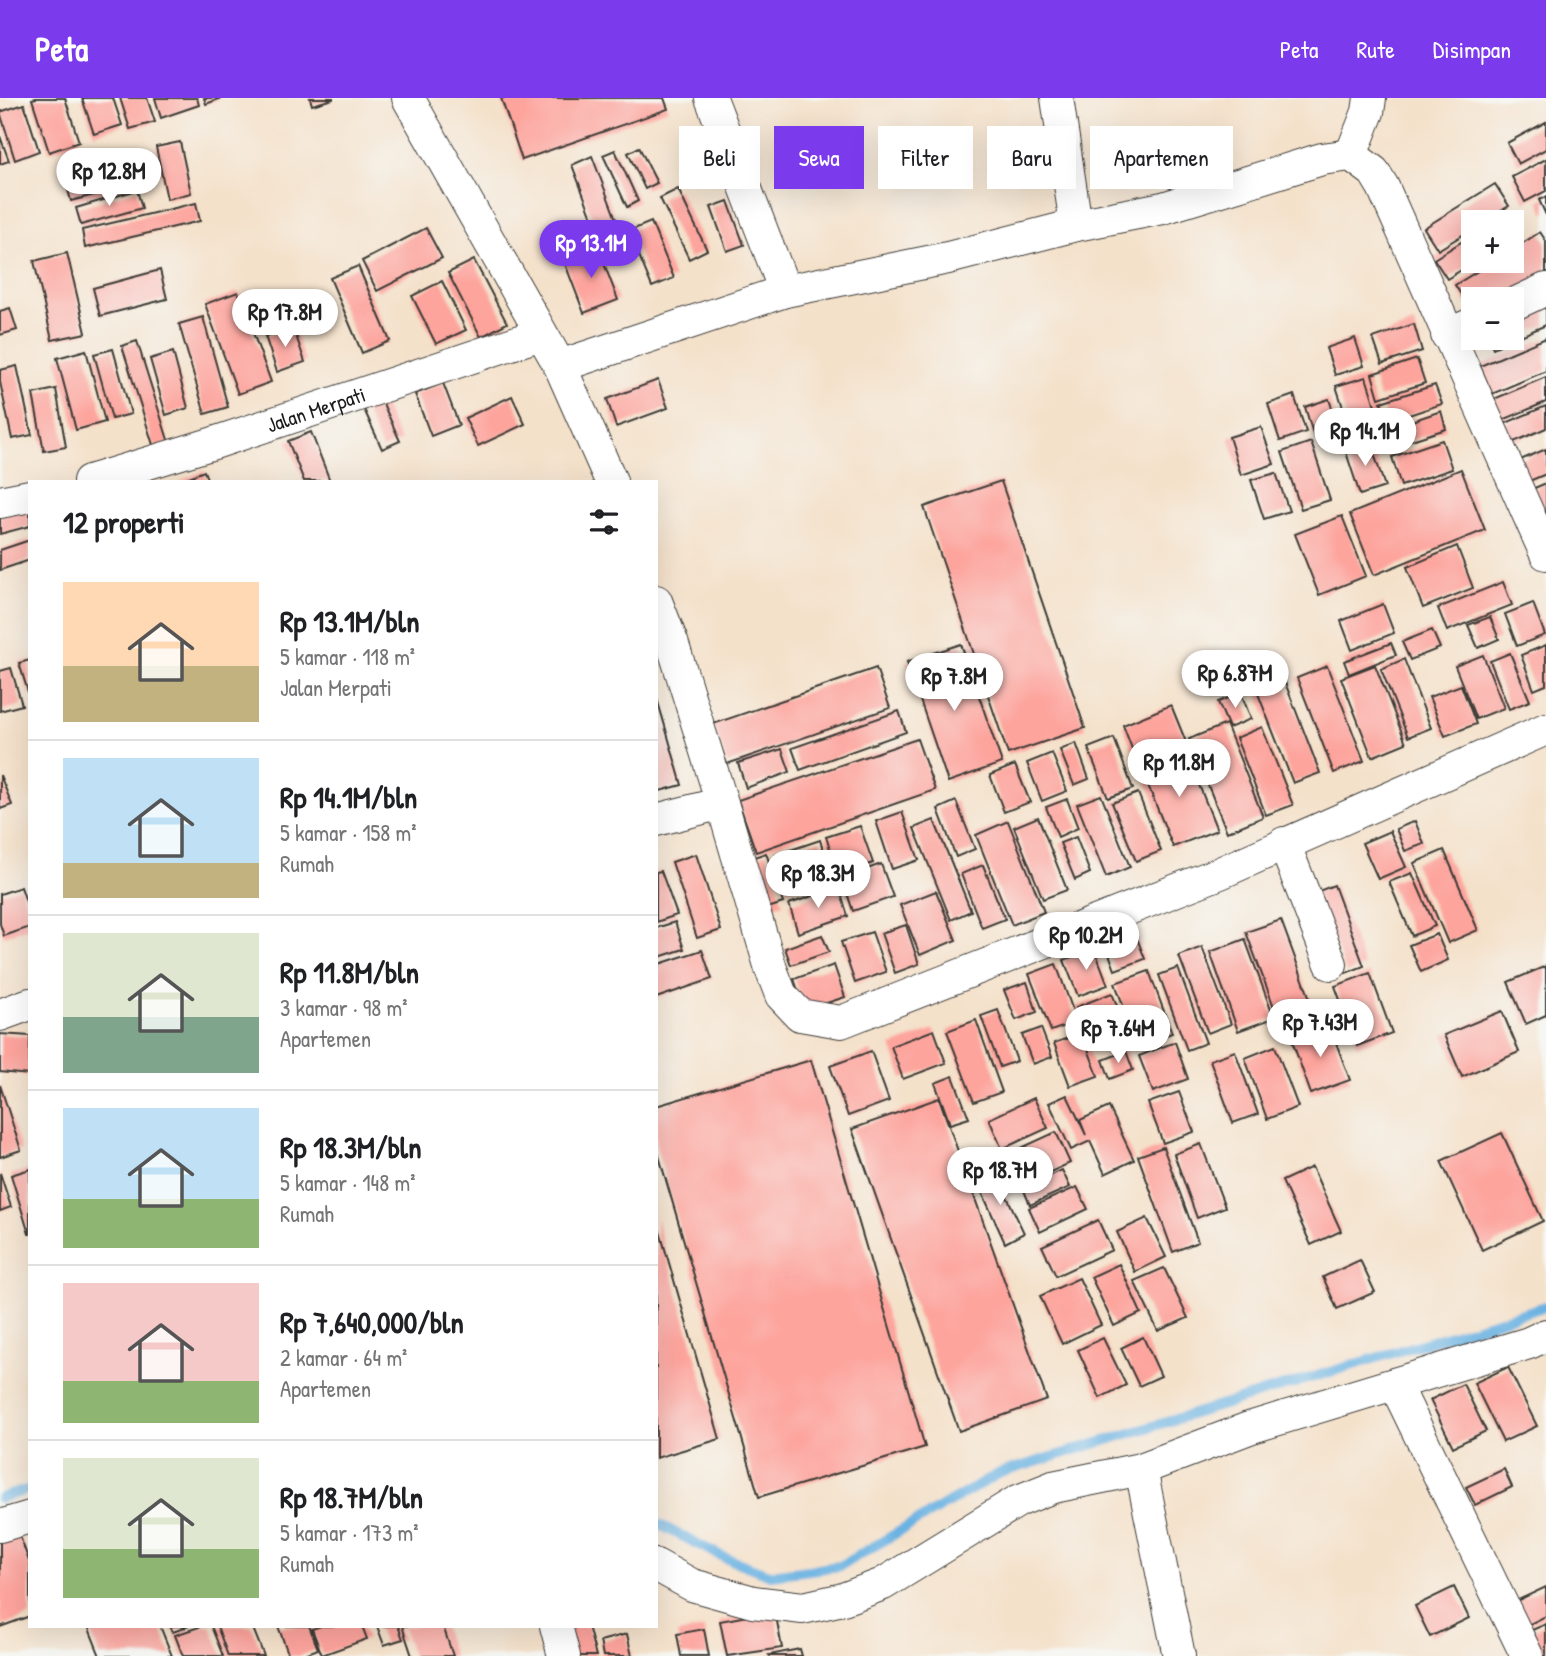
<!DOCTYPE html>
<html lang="id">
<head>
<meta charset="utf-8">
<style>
	body { margin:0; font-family:"Patrick Hand",sans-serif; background:#f2f2f2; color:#202124; height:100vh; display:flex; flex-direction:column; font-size:26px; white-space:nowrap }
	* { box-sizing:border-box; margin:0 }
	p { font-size:23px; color:#757577 }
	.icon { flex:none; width:38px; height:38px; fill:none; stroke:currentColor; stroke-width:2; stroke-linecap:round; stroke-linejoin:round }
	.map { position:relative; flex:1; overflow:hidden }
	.panel { position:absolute; left:28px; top:382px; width:630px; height:1148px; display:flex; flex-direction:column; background:#fff; border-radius:0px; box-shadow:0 7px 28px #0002 }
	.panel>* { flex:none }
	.hud { position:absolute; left:679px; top:28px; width:665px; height:63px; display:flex; gap:14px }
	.buttons { position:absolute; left:1461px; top:112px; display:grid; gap:14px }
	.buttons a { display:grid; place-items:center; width:63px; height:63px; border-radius:0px; background:#fff; box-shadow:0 7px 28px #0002; font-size:35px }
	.price { position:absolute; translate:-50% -60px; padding:0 16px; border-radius:24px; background:#fff; color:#222; font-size:23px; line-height:46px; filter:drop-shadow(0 2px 4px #0008) }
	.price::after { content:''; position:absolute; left:50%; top:42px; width:21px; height:16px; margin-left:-10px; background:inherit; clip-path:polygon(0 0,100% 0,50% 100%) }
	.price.on { background:#7c3aed; color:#fff }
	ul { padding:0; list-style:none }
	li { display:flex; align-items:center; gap:21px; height:175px; padding:0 35px }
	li+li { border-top:2px solid #e0e0e0 }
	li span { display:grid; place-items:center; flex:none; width:196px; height:140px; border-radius:0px; color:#555 }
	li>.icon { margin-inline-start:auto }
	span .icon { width:84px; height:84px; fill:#fffc; stroke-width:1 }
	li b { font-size:30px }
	h2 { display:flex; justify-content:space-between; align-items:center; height:84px; padding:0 35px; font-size:30px }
	.pill { padding:0 24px; border-radius:0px; background:#fff; box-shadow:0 7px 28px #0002; font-size:24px; line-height:63px }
	.pill.on { background:#7c3aed; color:#fff }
	header { display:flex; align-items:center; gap:42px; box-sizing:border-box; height:98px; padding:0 35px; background:#7c3aed; color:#fff }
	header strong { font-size:33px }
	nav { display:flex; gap:38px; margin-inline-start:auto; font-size:24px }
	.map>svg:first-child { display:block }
</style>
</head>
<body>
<header>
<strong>Peta</strong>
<nav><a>Peta</a><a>Rute</a><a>Disimpan</a></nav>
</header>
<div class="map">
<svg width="1546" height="1558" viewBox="0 0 1546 1558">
	<rect width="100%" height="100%" fill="#f6f6f2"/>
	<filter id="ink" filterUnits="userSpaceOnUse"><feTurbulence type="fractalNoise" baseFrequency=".0143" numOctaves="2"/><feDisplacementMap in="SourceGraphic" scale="14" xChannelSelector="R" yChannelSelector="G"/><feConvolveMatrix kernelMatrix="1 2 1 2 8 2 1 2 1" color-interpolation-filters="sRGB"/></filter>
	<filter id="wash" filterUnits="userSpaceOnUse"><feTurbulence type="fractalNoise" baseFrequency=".00686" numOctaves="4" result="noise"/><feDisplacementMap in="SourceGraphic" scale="28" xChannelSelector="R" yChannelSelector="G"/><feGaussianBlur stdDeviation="1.57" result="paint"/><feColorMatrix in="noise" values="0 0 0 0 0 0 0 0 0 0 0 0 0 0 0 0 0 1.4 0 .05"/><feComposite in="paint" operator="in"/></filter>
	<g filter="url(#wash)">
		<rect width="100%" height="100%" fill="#f4e1ca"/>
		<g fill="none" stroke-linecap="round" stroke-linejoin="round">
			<g stroke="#6bb2e2" stroke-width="10">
				<path d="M0,1400l30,-9"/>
				<path d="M656,1425l67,34 48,18 69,-9 160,-93 546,-167"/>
			</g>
		</g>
		<g id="blocks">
			<g fill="#fda49d">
				<path d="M36,0h29l14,44 -30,10 -17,-53z"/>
				<path d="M82,0h31l9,27 -28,9z"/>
				<path d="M120,0h27l8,24 -25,7z"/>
				<path d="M155,0h42l2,7 -38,13z"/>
				<path d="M204,0h18l-16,6z"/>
				<path d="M310,0h23v1l-21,6z"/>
				<path d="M501,0h163l4,11 -146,51z"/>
				<path d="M24,6l15,47 -24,9 -15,-48z"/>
				<path d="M1546,24v27l-28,15 -11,-21z"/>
				<path d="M0,38l9,25 -9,3z"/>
				<path d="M180,44l11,51 -24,6 -11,-52z"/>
				<path d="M639,49l18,36 -12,6 -17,-36z"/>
				<path d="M615,52l23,51 -11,6 -24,-52z"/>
				<path d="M128,56l8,30 -65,17 -8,-30z"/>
				<path d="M592,58l32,84 -20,8 -32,-83z"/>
				<path d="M1546,61v32l-21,11 -13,-25z"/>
				<path d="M1495,86l14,22 -27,16h-8v6l-36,22 -14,-22z"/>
				<path d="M678,91l29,61 -18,9 -29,-61z"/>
				<path d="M137,92l5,18 -61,17 -5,-17z"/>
				<path d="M1546,99v18l-7,-15z"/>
				<path d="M728,103l16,44 -17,6 -16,-44z"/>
				<path d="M196,105l4,18 -115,27 -3,-18z"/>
				<path d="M651,124l23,56 -22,9 -23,-56z"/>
				<path d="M426,130l16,30 -65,33 -15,-30z"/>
				<path d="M1540,134l6,9v34l-39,24h-33v16l-19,-30 39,-24h18v-11z"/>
				<path d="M1474,136v28l-27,17 -13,-20z"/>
				<path d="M598,150l20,52 -34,13 -20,-52z"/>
				<path d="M67,155l19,80 -34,7 -18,-79z"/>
				<path d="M474,162l33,63 -26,14 -33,-64z"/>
				<path d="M358,168l32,75 -28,12 -32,-75z"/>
				<path d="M160,172l7,29 -67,17 -7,-28z"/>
				<path d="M442,183l24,49 -30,14 -24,-48z"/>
				<path d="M238,194l33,90 -33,12 -33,-90z"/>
				<path d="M1543,205l3,7v15l-53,23 -4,-10h23v-22z"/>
				<path d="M10,210l7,22 -17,5v-24z"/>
				<path d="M203,219l25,90 -23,7 -26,-90z"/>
				<path d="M1414,226l8,27 -40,13 -9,-26z"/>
				<path d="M293,229l12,35 -28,10 -12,-36z"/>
				<path d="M1355,240l9,28 -29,9 -9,-27z"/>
				<path d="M1546,240v33l-54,23 -12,-28z"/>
				<path d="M137,243l32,102 -15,5 -32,-102z"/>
				<path d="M113,251l18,65 -19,5 -18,-65z"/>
				<path d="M86,252l19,72 -29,8 -19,-72z"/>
				<path d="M173,254l15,56 -22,7 -16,-56z"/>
				<path d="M1417,261l8,24 -46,15 -7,-24z"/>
				<path d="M17,268l15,69 -20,4 -12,-57v-12z"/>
				<path d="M1366,279l16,51 -29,10 -17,-52z"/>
				<path d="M1546,279v25l-43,18 -9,-21z"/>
				<path d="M658,282l10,28 -52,19 -9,-28z"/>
				<path d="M443,285l16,42 -28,11 -16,-42z"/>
				<path d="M1435,287l7,19 -54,18 -7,-20z"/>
				<path d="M56,291l10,58 -22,4 -11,-57z"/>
				<path d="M1294,297l12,37 -26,9 -12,-37z"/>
				<path d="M512,298l13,28 -47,22 -13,-28z"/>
				<path d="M380,299l20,44 -18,8 -20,-44z"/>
				<path d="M1329,301l10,30 -25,8 -9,-30z"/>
				<path d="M1546,308v22l-39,17 -8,-19z"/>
				<path d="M1441,313l5,18 -50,16 -5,-17z"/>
				<path d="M1261,329l13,37 -33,11 -12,-38z"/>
				<path d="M311,334l19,49h-26l-16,-40z"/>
				<path d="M1442,342l10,29 -51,17 -9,-29z"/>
				<path d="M1370,343l15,46 -25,8 -15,-46z"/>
				<path d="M1311,344l19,58 -29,9 -19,-57z"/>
				<path d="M1546,351v25l-19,8 -9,-21z"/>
				<path d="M1461,371l24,61 -111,45 -24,-61z"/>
				<path d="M204,373l4,10h-29z"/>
				<path d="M1276,375l13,38 -25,8 -13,-39z"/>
				<path d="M1001,383l84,247 -77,26 -84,-247z"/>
				<path d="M1546,385v38l-23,-28z"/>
				<path d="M30,409v19l-30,8v-18z"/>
				<path d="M1342,418l24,60 -47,19 -24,-61z"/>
				<path d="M30,442v20l-30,10v-20z"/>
				<path d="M1457,448l16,42 -50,20 -16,-41z"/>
				<path d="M1503,484l9,23 -65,26 -9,-23z"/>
				<path d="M1533,505l12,32 -28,11 -12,-32z"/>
				<path d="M1383,506l11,29 -42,17 -11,-29z"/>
				<path d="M1490,519l9,22 -21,9 -10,-23z"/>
				<path d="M1432,532l8,18 -30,12 -8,-18z"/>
				<path d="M1391,545l5,12 -47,19 -5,-13z"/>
				<path d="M961,546l41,119 -54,19 -41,-120z"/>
				<path d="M1546,547v40l-12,5 -13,-35z"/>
				<path d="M1510,555l20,48 -21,8 -19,-48z"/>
				<path d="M1483,557l21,53 -28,11 -21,-53z"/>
				<path d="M1404,561l27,69 -23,9 -27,-68z"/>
				<path d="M30,562v34l-1,1 -10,-32z"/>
				<path d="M1375,567l31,78 -34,14 -31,-79z"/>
				<path d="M1327,568l37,95 -30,12 -37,-95z"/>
				<path d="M11,570l11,37 -22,6v-40z"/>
				<path d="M876,570l14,40 -163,56 -14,-40z"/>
				<path d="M1284,582l36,93 -27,10 -36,-92z"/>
				<path d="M1461,587l15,39 -31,12 -16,-39z"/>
				<path d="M1241,595l10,26 -22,9 -11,-26z"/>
				<path d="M656,597l26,90 -26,7z"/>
				<path d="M1171,607l15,37 -49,20 -14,-37z"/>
				<path d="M899,613l7,21 -106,38 -8,-22z"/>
				<path d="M1226,626l37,93 -36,15 -38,-93z"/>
				<path d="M1262,629l31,78 -27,10 -30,-77z"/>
				<path d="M1114,640l19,51 -25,9 -20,-50z"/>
				<path d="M917,641l18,51 -179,62 -18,-52z"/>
				<path d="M1076,645l13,36 -15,6 -14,-35z"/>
				<path d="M782,651l8,23 -44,16 -8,-25z"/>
				<path d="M1185,652l32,80 -44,17 -32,-79z"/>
				<path d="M1052,655l15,38 -25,10 -15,-38z"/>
				<path d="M1015,667l15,37 -26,10 -14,-37z"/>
				<path d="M0,677l12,30 -12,4z"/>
				<path d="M1138,695l23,58 -25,10 -24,-58z"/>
				<path d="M1101,697l29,72 -24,10 -29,-73z"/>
				<path d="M1067,701l11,29 -20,9 -12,-30z"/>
				<path d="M956,703l19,48 -19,8 -18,-48z"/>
				<path d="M902,714l17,48 -27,9 -16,-48z"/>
				<path d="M1038,719l29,73 -24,9 -29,-72z"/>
				<path d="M934,722l37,91 -20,9 -37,-92z"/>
				<path d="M1008,723l36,91 -32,13 -36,-90z"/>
				<path d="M1415,723l9,23 -19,7 -9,-22z"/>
				<path d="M860,728l13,37 -34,11 -13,-37z"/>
				<path d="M1390,733l16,36 -28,12 -16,-36z"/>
				<path d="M1076,739l14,36 -15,7 -15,-37z"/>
				<path d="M820,742l11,34 -44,15 -11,-34z"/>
				<path d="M1444,752l34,80 -30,13 -34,-80z"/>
				<path d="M766,755l17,50 -24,8 -17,-50z"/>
				<path d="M696,756l25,76 -24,8 -25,-76z"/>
				<path d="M881,766l12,33 -40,14 -11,-33z"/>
				<path d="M983,767l22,54 -23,9 -21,-54z"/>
				<path d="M661,773l16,44 -21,7v-50z"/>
				<path d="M1412,775l23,53 -23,10 -23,-54z"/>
				<path d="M1334,787l30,81 -18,7 -30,-81z"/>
				<path d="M21,789l9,26v14l-26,9 -4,-12v-30z"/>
				<path d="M839,789l9,29 -50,17 -9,-29z"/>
				<path d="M936,793l20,49 -36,15 -20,-50z"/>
				<path d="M1281,822l36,98 -34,13 -37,-99z"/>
				<path d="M675,824l9,27 -28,9v-30z"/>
				<path d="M906,827l13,39 -24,9 -14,-40z"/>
				<path d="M872,834l14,40 -31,11 -14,-41z"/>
				<path d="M1135,835l10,26 -30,11 -10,-27z"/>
				<path d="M1437,836l11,26 -27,12 -12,-27z"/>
				<path d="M822,837l7,17 -38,13 -6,-17z"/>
				<path d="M1245,841l29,79 -36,13 -28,-79z"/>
				<path d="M1202,849l29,77 -23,9 -29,-77z"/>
				<path d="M1094,850l14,37 -30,11 -14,-36z"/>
				<path d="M702,852l10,29 -56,19v-33z"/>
				<path d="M1056,866l21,58 -26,9 -22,-57z"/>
				<path d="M834,867l11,32 -40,13 -11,-31z"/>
				<path d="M1546,868v49l-20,9 -18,-42z"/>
				<path d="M1178,870l28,75 -19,7 -28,-75z"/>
				<path d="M1149,873l23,62 -34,13 -23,-63z"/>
				<path d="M1370,875l22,60 -35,13 -22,-60z"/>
				<path d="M1027,884l10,30 -21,8 -12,-30z"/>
				<path d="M1112,895l14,36 -37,13 -13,-35z"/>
				<path d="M998,912l19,51 -17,6 -19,-51z"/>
				<path d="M1502,913l17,41 -57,25 -18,-42z"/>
				<path d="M976,922l26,72 -28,10 -27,-71z"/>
				<path d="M1329,926l21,56 -39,14 -20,-56z"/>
				<path d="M1041,930l11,29 -19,7 -11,-29z"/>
				<path d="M934,932l12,33 -43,16 -12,-33z"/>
				<path d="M1082,935l16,43 -28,10 -16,-43z"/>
				<path d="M0,936l30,2 -1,39 -29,-3z"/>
				<path d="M1175,944l13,37 -35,13 -14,-36z"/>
				<path d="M1275,948l23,61 -31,12 -22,-61z"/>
				<path d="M871,953l18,50 -41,15 -18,-50z"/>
				<path d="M1126,953l7,19 -23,9 -7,-19z"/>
				<path d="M1235,953l23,63 -25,9 -23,-63z"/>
				<path d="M811,962l114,387 -166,50 -103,-351v-40z"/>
				<path d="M953,978l16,42 -19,6 -15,-41z"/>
				<path d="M0,987l21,65 -21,7z"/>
				<path d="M1179,994l15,40 -31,11 -15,-40z"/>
				<path d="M1067,997l19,40 -6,-15 29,-13 25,53 -29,14 -15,-33 -19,9 -22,-47z"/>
				<path d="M939,1000l108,302 -88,31 -107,-302z"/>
				<path d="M1034,1000l14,30 -46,21 -13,-30z"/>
				<path d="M1056,1034l14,31 -52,24 -14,-31z"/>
				<path d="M1502,1035l41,88 -61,29 -41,-89z"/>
				<path d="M1201,1046l24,63 -28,11 -23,-64z"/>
				<path d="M1163,1049l35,95 -25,10 -35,-96z"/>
				<path d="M1312,1069l29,64 -30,14 -29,-64z"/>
				<path d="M30,1071v65h-1l-18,-59z"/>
				<path d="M1062,1072l8,17 -40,18 -7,-17z"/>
				<path d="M995,1073l29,62 -19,10 -29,-64z"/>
				<path d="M0,1075l11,34 -11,4z"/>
				<path d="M1077,1089l11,22 -48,23 -11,-24z"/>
				<path d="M656,1120l64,221 -64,19z"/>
				<path d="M1147,1120l19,39 -31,15 -18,-40z"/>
				<path d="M1098,1122l14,30 -56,26 -14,-30z"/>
				<path d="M1360,1162l15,32 -38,17 -14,-32z"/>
				<path d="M1119,1166l22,49 -27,13 -23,-49z"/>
				<path d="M1164,1170l24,50 -30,13 -24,-50z"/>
				<path d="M1079,1180l22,47 -39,19 -22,-48z"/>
				<path d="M1143,1239l18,39 -22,10 -18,-38z"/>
				<path d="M1103,1240l23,47 -26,13 -22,-48z"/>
				<path d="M1508,1269l29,59 -34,16 -29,-59z"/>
				<path d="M1463,1286l23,47 -33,16 -23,-47z"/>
				<path d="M1504,1371l8,18 -37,18 -9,-18z"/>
				<path d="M17,1430l13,36v52l-30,11v-92z"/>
				<path d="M1454,1489l15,31 -39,19 -15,-31z"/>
				<path d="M1546,1489v29l-22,11 -12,-24z"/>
				<path d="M775,1513l7,37 -55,8 -7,-35z"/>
				<path d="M1546,1526v32h-2l-12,-26z"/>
				<path d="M88,1528h72l12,30h-72z"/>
				<path d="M170,1528h19l-16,6z"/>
				<path d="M202,1528h9l12,30h-40l-8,-21z"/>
				<path d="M217,1528h35l12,30h-36z"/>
				<path d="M278,1528h31l9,23 -18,7h-11z"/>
				<path d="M321,1528h41l5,13 -45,16 -10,-26z"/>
				<path d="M377,1528h21l5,13 -19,6z"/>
				<path d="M402,1528h41l10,30h-41z"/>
				<path d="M559,1528h29l8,30h-30z"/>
				<path d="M704,1531l5,27h-28l-4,-22z"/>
				<path d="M627,1536l5,22h-29l-3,-15z"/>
				<path d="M800,1551l2,7h-32l-1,-1z"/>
			</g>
		</g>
	</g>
	<g filter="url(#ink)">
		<use href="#blocks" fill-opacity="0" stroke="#3c3a36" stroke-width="2"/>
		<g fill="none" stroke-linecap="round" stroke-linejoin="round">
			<defs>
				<g id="street">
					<path d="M408,0l152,268 51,115"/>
					<path d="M711,0l74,193"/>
					<path d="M1057,0l19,127"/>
					<path d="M1351,57l17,-43 2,-14"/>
					<path d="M1512,207l34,-16"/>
					<path d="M1447,237l27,-12"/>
					<path d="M560,268l225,-75 163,-33 128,-33 87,-17 159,-49 29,-4 23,17 9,15 163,367"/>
					<path id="s1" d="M89,383l125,-38 327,-109"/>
					<path d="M0,404l30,-6"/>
					<path d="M656,503l16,41 50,161"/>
					<path d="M656,722l66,-17 49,166 10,26 19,20 41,7 379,-149 326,-144"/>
					<path d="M1284,745l47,121"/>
					<path d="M0,917l30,-11"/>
					<path d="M1395,1286l132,272"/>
					<path d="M1141,1371l38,187"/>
					<path d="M0,1428l30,-9"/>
					<path d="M656,1467l36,20 61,17 50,6 40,-9 40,-15 135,-83 35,-14 88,-18 108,-41 280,-85 17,-8"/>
					<path d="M556,1528l8,30"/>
				</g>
			</defs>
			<use href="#street" stroke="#3c3a36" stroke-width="34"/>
			<use href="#street" stroke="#fff" stroke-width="32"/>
		</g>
	</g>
	<g text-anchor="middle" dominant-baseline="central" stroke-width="6" stroke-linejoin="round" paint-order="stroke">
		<g font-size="21" fill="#1c1c1c" stroke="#f6f6f2">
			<text stroke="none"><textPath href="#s1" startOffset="238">Jalan Merpati</textPath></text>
		</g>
	</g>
</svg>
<div class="buttons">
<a>+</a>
<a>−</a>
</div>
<b class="price" style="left:109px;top:110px">Rp 12.8M</b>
<b class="price on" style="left:591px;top:182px">Rp 13.1M</b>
<b class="price" style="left:285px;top:251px">Rp 17.8M</b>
<b class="price" style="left:1365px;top:370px">Rp 14.1M</b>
<b class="price" style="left:1235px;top:612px">Rp 6.87M</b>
<b class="price" style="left:954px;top:615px">Rp 7.8M</b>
<b class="price" style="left:1179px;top:701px">Rp 11.8M</b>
<b class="price" style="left:818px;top:812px">Rp 18.3M</b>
<b class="price" style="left:1086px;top:874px">Rp 10.2M</b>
<b class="price" style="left:1320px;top:961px">Rp 7.43M</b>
<b class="price" style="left:1118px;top:967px">Rp 7.64M</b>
<b class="price" style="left:1000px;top:1109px">Rp 18.7M</b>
<div class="hud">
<a class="pill">Beli</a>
<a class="pill on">Sewa</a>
<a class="pill">Filter</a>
<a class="pill">Baru</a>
<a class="pill">Apartemen</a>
</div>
<section class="panel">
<h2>12 properti<svg class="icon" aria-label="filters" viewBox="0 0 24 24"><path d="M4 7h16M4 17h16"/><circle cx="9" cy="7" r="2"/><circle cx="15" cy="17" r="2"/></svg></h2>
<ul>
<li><span style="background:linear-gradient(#ffd9b3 60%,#c2b280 0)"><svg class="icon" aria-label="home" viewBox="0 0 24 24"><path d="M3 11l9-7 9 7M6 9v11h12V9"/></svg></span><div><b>Rp 13.1M/bln</b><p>5 kamar · 118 m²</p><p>Jalan Merpati</p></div></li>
<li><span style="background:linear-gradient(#bfe0f5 75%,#c2b280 0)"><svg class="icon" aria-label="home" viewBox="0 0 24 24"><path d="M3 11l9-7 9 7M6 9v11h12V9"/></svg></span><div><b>Rp 14.1M/bln</b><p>5 kamar · 158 m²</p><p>Rumah</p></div></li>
<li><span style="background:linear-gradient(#dfe7d0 60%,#7fa58c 0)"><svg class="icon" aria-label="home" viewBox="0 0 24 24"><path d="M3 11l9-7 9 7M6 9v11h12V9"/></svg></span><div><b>Rp 11.8M/bln</b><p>3 kamar · 98 m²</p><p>Apartemen</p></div></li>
<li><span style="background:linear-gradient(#bfe0f5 65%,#8fb573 0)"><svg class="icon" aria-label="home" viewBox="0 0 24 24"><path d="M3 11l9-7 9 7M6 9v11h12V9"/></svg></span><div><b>Rp 18.3M/bln</b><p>5 kamar · 148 m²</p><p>Rumah</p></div></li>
<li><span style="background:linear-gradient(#f6c9c9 70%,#8fb573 0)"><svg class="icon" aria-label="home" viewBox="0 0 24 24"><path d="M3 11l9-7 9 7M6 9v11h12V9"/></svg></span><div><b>Rp 7,640,000/bln</b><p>2 kamar · 64 m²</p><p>Apartemen</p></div></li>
<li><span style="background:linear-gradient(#dfe7d0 65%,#8fb573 0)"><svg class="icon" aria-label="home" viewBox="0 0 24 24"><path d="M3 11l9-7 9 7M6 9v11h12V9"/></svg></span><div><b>Rp 18.7M/bln</b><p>5 kamar · 173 m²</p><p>Rumah</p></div></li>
</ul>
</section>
</div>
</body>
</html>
